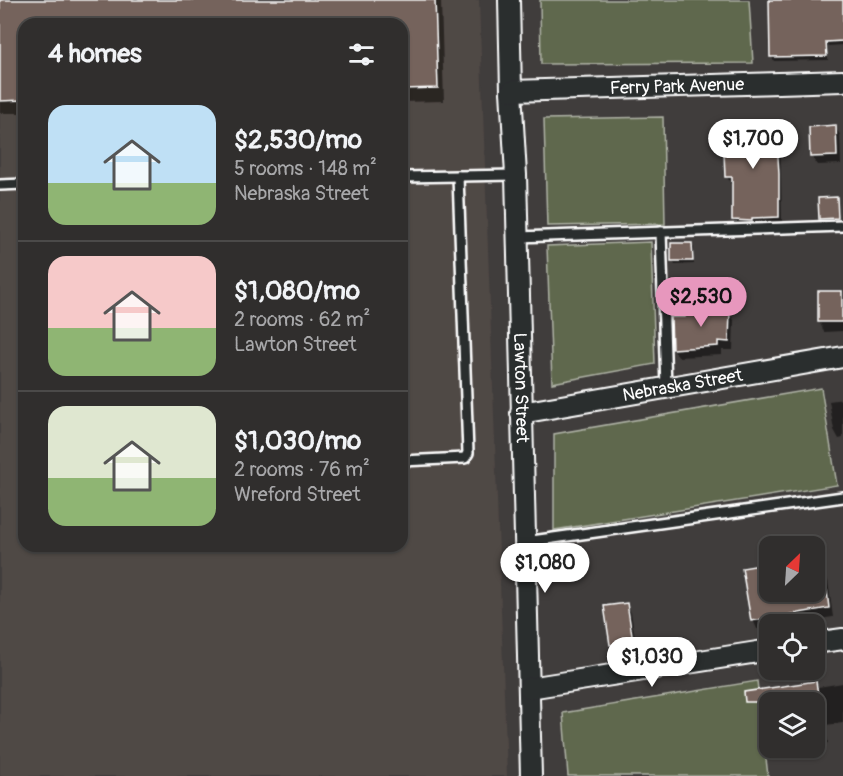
<!DOCTYPE html>
<html lang="en">
<head>
<meta charset="utf-8">
<style>
	body { margin:0; font-family:Pangolin,sans-serif; background:#383635; color:#f1f3f6; height:100vh; display:flex; flex-direction:column; font-size:22px; white-space:nowrap }
	* { box-sizing:border-box; margin:0 }
	p { font-size:20px; color:#a8a8aa }
	.icon { flex:none; width:33px; height:33px; fill:none; stroke:currentColor; stroke-width:2; stroke-linecap:round; stroke-linejoin:round }
	.map { position:relative; flex:1; overflow:hidden }
	.details { position:absolute; left:18px; top:18px; width:390px; height:534px; display:flex; flex-direction:column; background:#302e2d; border-radius:18px; box-shadow:0 2px 4px #0004,0 0 0 2px #4b4a49 }
	.details>* { flex:none }
	.needle { width:39px; rotate:25deg }
	.buttons { position:absolute; left:759px; top:536px; display:grid; gap:12px }
	.buttons a { display:grid; place-items:center; width:66px; height:66px; border-radius:12px; background:#302e2d; box-shadow:0 2px 4px #0004,0 0 0 2px #4b4a49; font-size:30px }
	.price { position:absolute; translate:-50% -51px; padding:0 14px; border-radius:21px; background:#fff; color:#222; font-size:20px; line-height:39px; filter:drop-shadow(0 2px 3px #0008) }
	.price::after { content:''; position:absolute; left:50%; top:36px; width:18px; height:14px; margin-left:-9px; background:inherit; clip-path:polygon(0 0,100% 0,50% 100%) }
	.price.on { background:#e797bd; color:#111 }
	ul { padding:0; list-style:none }
	li { display:flex; align-items:center; gap:18px; height:150px; padding:0 30px }
	li+li { border-top:2px solid #4b4a49 }
	li span { display:grid; place-items:center; flex:none; width:168px; height:120px; border-radius:18px; color:#555 }
	li>.icon { margin-inline-start:auto }
	span .icon { width:72px; height:72px; fill:#fffc; stroke-width:1 }
	li b { font-size:26px }
	h2 { display:flex; justify-content:space-between; align-items:center; height:72px; padding:0 30px; font-size:26px }
	.map>svg:first-child { display:block }
</style>
</head>
<body>
<div class="map">
<svg width="843" height="776" viewBox="0 0 843 776">
	<rect width="100%" height="100%" fill="#403d3c"/>
	<filter id="ink" filterUnits="userSpaceOnUse"><feTurbulence type="fractalNoise" baseFrequency=".0167" numOctaves="2"/><feDisplacementMap in="SourceGraphic" scale="12" xChannelSelector="R" yChannelSelector="G"/><feConvolveMatrix kernelMatrix="1 2 1 2 8 2 1 2 1" color-interpolation-filters="sRGB"/></filter>
	<g filter="url(#ink)">
		<path fill="#504845" fill-rule="evenodd" d="M0,0h479l28,776h-507zM24,24h378v522h-378z"/>
		<g fill="#5f674d" stroke="#afb3a6" stroke-width="1.5">
			<path d="M540,0h209l4,63 -212,1z"/>
			<path d="M663,117l2,107 -118,2 -3,-107z"/>
			<path d="M651,242l4,122 -103,19 -5,-137z"/>
			<path d="M821,388l16,97 -283,45v-96z"/>
			<path d="M757,681l11,95h-200l-5,-63z"/>
		</g>
		<g fill="#0007">
			<path d="M0,0h441l3,101 -42,1v-78h-378v89h-24z"/>
			<path d="M770,0h73v45l-15,1v14l-54,1 -3,-5z"/>
			<path d="M776,124l4,8 2,92 -45,3 -4,-7 1,-36h-3l-4,-7z"/>
			<path d="M835,127l5,8 1,29 -24,1 -5,-8z"/>
			<path d="M836,199l2,3 1,20 -17,1 -2,-4z"/>
			<path d="M691,244l3,4v16l-19,1 -2,-4z"/>
			<path d="M819,292h24v39l-19,1 -4,-9z"/>
			<path d="M719,307l2,5h8l5,8 -1,30h-11v5l-44,2 -5,-9 14,-30z"/>
			<path d="M843,399v39l-4,1 -5,-9 -5,-29z"/>
			<path d="M766,566l4,7v18h44v-16l9,-2 5,8 5,36 -46,7h-17v3l-13,2 -4,-9z"/>
			<path d="M626,604l5,9 6,37 -21,3 -5,-8z"/>
			<path d="M815,682l3,5 25,-4v40l-18,2 3,18 -14,2v-43h-44v31l-7,-42z"/>
			<path d="M774,747h26l-24,4z"/>
		</g>
		<g fill="#74635b" stroke="#fff" stroke-width="1.5">
			<path d="M0,0h435l3,88 -36,1v-65h-378v76l-24,1z"/>
			<path d="M769,0h74v41l-17,1 1,14 -57,1z"/>
			<path d="M776,123l3,51v43l-27,1v3l-20,-1v-43h-7l-2,-50z"/>
			<path d="M836,125l1,31 -27,1 -1,-30z"/>
			<path d="M837,197l1,21 -19,1 -1,-21z"/>
			<path d="M671,243h21l1,18h-22z"/>
			<rect x="818" y="291" width="24" height="31"/>
			<path d="M703,306h17l-1,4h11l-1,32 -11,-1v5l-46,3 -1,-32h14v-5h18z"/>
			<path d="M766,564l4,27h57l2,17 -78,13 -9,-53z"/>
			<path d="M627,603l6,39 -23,3 -6,-39z"/>
			<path d="M816,681l3,21h-74l-1,-10z"/>
		</g>
		<g fill="none" stroke-linecap="round" stroke-linejoin="round">
			<defs>
				<g id="lane">
					<path d="M402,177l114,-2"/>
					<path d="M0,185l24,-1"/>
					<path d="M661,232l5,155"/>
					<path d="M517,237l326,-11"/>
					<path d="M402,461l63,-3 3,-5 -10,-277"/>
					<path d="M525,542l318,-45"/>
				</g>
				<g id="street">
					<path id="s1" d="M509,0l2,91 5,84 15,601"/>
					<path id="s2" d="M511,91l332,-10"/>
					<path id="s3" d="M521,413l322,-56"/>
					<path d="M814,643l29,-4"/>
					<path d="M529,688l241,-38"/>
				</g>
			</defs>
			<use href="#lane" stroke="#fff" stroke-width="14"/>
			<use href="#street" stroke="#fff" stroke-width="24"/>
			<use href="#lane" stroke="#2a2d2e" stroke-width="9"/>
			<use href="#street" stroke="#2a2d2e" stroke-width="20"/>
		</g>
	</g>
	<g text-anchor="middle" dominant-baseline="central" stroke-width="4.5" stroke-linejoin="round" paint-order="stroke">
		<g font-size="18" fill="#fff" stroke="#2a2d2e">
			<text stroke="none"><textPath href="#s2" startOffset="166">Ferry Park Avenue</textPath></text>
			<text stroke="none"><textPath href="#s3" startOffset="164">Nebraska Street</textPath></text>
			<text stroke="none"><textPath href="#s1" startOffset="388">Lawton Street</textPath></text>
		</g>
	</g>
</svg>
<div class="buttons">
<a><svg class="needle" viewBox="-14 -14 28 28"><path d="M0-13l5 13h-10z" fill="#e53935"/><path d="M0 13l5-13h-10z" fill="#a8a8aa"/></svg></a>
<a><svg class="icon" aria-label="locate" viewBox="0 0 24 24"><circle cx="12" cy="12" r="6"/><path d="M12 2v4M12 18v4M2 12h4M18 12h4"/></svg></a>
<a><svg class="icon" aria-label="layers" viewBox="0 0 24 24"><path d="M12 4l9 5-9 5-9-5zM3 14l9 5 9-5"/></svg></a>
</div>
<b class="price" style="left:753px;top:170px">$1,700</b>
<b class="price on" style="left:701px;top:328px">$2,530</b>
<b class="price" style="left:545px;top:594px">$1,080</b>
<b class="price" style="left:652px;top:688px">$1,030</b>
<section class="details">
<h2>4 homes<svg class="icon" aria-label="filters" viewBox="0 0 24 24"><path d="M4 7h16M4 17h16"/><circle cx="9" cy="7" r="2"/><circle cx="15" cy="17" r="2"/></svg></h2>
<ul>
<li><span style="background:linear-gradient(#bfe0f5 65%,#8fb573 0)"><svg class="icon" aria-label="home" viewBox="0 0 24 24"><path d="M3 11l9-7 9 7M6 9v11h12V9"/></svg></span><div><b>$2,530/mo</b><p>5 rooms · 148 m²</p><p>Nebraska Street</p></div></li>
<li><span style="background:linear-gradient(#f6c9c9 60%,#8fb573 0)"><svg class="icon" aria-label="home" viewBox="0 0 24 24"><path d="M3 11l9-7 9 7M6 9v11h12V9"/></svg></span><div><b>$1,080/mo</b><p>2 rooms · 62 m²</p><p>Lawton Street</p></div></li>
<li><span style="background:linear-gradient(#dfe7d0 60%,#8fb573 0)"><svg class="icon" aria-label="home" viewBox="0 0 24 24"><path d="M3 11l9-7 9 7M6 9v11h12V9"/></svg></span><div><b>$1,030/mo</b><p>2 rooms · 76 m²</p><p>Wreford Street</p></div></li>
</ul>
</section>
</div>
</body>
</html>
